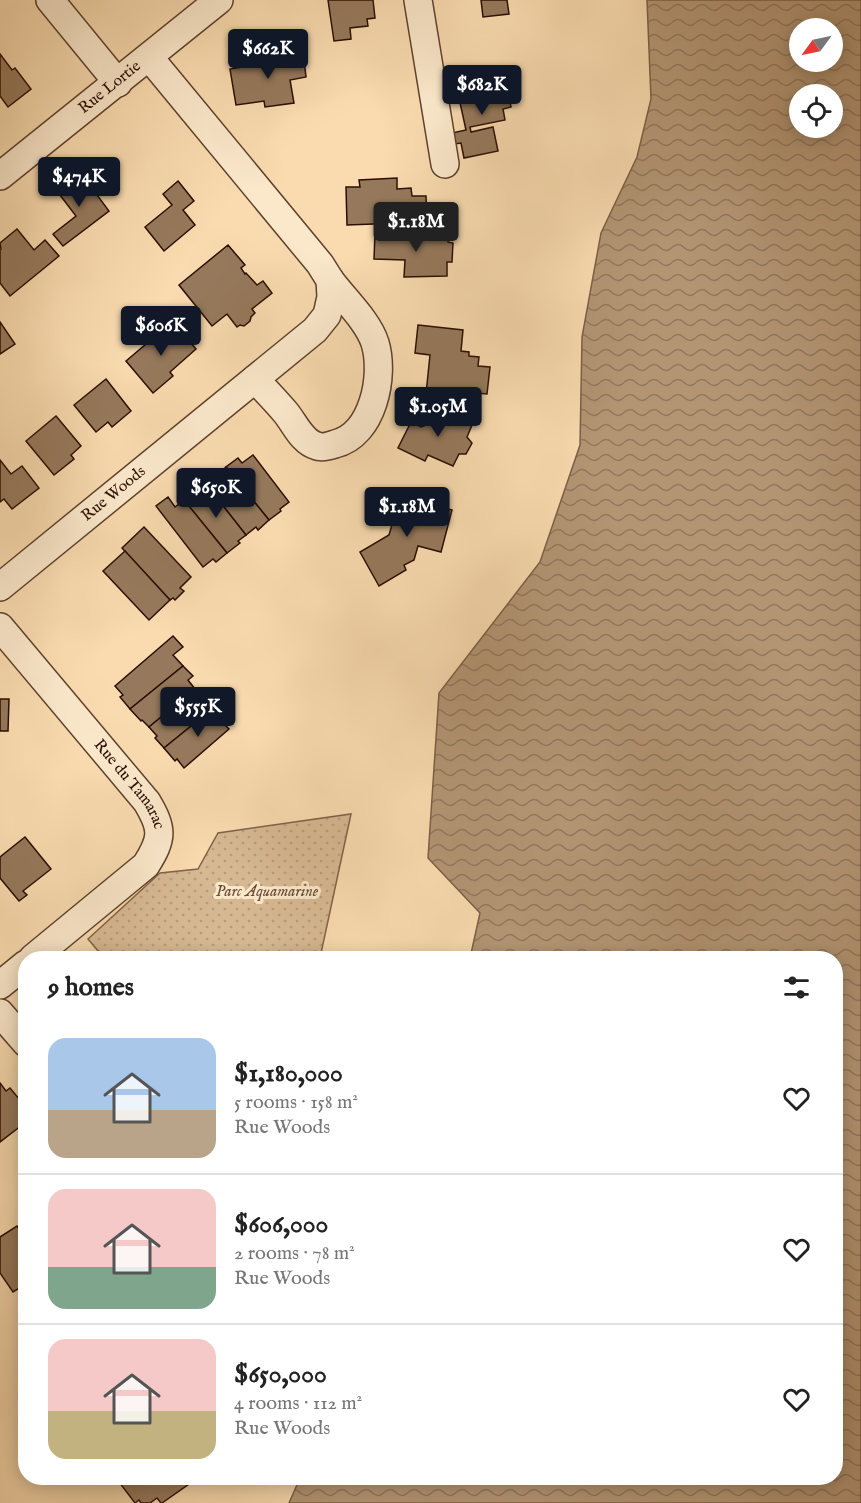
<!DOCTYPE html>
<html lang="en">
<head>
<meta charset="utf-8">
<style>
	body { margin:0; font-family:"IM FELL English",serif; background:#f6f6f6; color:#222; height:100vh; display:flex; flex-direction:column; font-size:22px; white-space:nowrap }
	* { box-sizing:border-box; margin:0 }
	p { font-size:20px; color:#767676 }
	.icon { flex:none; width:33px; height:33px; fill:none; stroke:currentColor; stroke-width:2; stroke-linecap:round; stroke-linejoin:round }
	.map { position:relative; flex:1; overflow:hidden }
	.details { position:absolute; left:18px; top:951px; width:825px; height:534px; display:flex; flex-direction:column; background:#fff; border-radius:24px; box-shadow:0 3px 15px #0003 }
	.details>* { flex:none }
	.needle { width:39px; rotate:237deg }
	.buttons { position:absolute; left:789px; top:18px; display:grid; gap:12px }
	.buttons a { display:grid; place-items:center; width:54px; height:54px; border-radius:50%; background:#fff; box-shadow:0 3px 15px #0003; font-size:30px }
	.price { position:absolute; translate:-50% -51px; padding:0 14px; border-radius:6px; background:#111827; color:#fff; font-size:20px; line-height:39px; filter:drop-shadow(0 2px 3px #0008) }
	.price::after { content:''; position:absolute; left:50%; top:36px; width:18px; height:14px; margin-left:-9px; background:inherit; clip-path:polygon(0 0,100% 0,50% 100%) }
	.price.on { background:#222; color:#fff }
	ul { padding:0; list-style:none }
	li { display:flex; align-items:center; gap:18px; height:150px; padding:0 30px }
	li+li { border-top:2px solid #e0e0e0 }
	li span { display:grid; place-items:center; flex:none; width:168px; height:120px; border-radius:18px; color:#555 }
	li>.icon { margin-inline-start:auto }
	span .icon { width:72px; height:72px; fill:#fffc; stroke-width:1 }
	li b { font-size:26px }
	h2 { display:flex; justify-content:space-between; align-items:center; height:72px; padding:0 30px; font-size:26px }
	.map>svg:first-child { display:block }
</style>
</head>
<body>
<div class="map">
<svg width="861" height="1503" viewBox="0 0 861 1503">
	<defs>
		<pattern id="park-dots" width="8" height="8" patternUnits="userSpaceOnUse" patternTransform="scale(1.5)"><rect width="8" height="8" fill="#d6b892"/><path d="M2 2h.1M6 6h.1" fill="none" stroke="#b89d7c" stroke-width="1.8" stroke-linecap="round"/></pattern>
		<pattern id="water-waves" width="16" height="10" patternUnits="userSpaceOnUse" patternTransform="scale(1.5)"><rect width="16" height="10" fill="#b39574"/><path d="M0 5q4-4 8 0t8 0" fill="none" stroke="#92785d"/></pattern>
	</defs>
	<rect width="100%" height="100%" fill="#f9dbaf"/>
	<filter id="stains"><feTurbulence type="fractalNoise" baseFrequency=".00333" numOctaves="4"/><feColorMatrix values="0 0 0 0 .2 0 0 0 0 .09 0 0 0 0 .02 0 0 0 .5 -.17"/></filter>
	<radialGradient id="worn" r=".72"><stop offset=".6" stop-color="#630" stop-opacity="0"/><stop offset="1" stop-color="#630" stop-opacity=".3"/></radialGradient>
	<path fill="url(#park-dots)" stroke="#80634a" stroke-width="1.5" d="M351,814l-31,144h-216l-16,-19 72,-66 38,-4 20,-36z"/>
	<path fill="url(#water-waves)" stroke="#7d5f46" stroke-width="1.5" fill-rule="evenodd" d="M647,0h214v1503h-572l11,-25h536v-520h-366l10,-45 -52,-55 11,-165 101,-131 40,-117 2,-108 19,-104 36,-76 14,-58zM800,28h32v34h-32zM800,94h32v34h-32z"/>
	<g fill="#96795c" stroke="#2b0e02" stroke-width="1.5">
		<path d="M328,0h45l2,18 -8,1 1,7 -18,2 1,11 -17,2z"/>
		<path d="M481,0h26l2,14 -26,3z"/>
		<path d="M303,52l3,25 -16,3 4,23 -29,4 -1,-6 -28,4 -6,-36 24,-4v-6z"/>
		<path d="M0,54l12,16 3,-2 16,21 -23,18 -8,-11z"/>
		<path d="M505,78l6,29 -8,2 2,11 -35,7 1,5 22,-5 5,24 -34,7 -3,-15 -6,1 -3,-11 14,-3 -9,-41z"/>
		<path d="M71,173l6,8 6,-5 26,35 -46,35 -10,-12 23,-18 -16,-21 6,-5 -7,-8z"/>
		<path d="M397,178v11l14,-1 1,8h14l1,26 -80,3 -1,-38h14l-1,-7z"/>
		<path d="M178,181l16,20 -11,9 12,15 -31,26 -19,-24 27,-22 -9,-11z"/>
		<path d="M17,229l17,21 11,-10 14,16 -49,40 -10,-13v-33l1,-1 -1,-6z"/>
		<path d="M375,233l73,2v7l5,1 -1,19h-5v14l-43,1 1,-17 -31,-1z"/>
		<path d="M228,245l17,20 -4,3 4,6 1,-1 11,12 6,-4 9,12 -20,16 3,4 -4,4 -1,4 -6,5 -4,-1 -3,2 -10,-13 -15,12 -33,-41z"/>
		<path d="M0,322l15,22 -15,10z"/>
		<path d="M172,322l24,27 -26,23 3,4 -20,17 -27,-32z"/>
		<path d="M418,325l45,5 -2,21 8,1v4l10,1 -1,9 12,1 -3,27 -11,-1 -1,6 -49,-5 4,-39 -15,-2z"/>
		<path d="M106,379l25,32 -19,16 -4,-5 -12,10 -22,-27z"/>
		<path d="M436,408l36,17 -5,12 5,6 -6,11h-7l-6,12 -25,-11 -3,6 -27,-13 13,-26 10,5 5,-2 3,-2z"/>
		<path d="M56,416l25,30 -10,9 3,4 -20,16 -28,-34z"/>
		<path d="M253,455l36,47 -9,7 1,2 -12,9 -43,-53 12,-9 4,5z"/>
		<path d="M0,460l11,14 11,-8 17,22 -27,21 -8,-10 -4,3z"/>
		<path d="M226,467l43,53 -11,10 -2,-3 -10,8 -37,-47 10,-8 -4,-4z"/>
		<path d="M209,488l37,47 -8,6 2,2 -13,10 -43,-53 14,-11 3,5z"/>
		<path d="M168,497l7,10 9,-7 43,53 -11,9 -3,-3 -10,8 -47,-61z"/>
		<path d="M400,497l8,3 1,-2 43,12 -11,42 -23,-6 -4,14 -10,5 2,5 -27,16 -19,-34 29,-17z"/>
		<path d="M144,527l47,50 -11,11 4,3 -9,9 -2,-2 -3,2 -48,-52z"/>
		<path d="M125,551l45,49 -21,20 -46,-49z"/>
		<path d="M173,636l10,11 -10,8 10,11 -53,43 -10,-12 3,-2 -8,-9z"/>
		<path d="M183,666l10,10 -5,4 7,9 -46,38 -7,-7 -1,1 -11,-12z"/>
		<path d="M195,689l7,8 5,-4 10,12 -53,43 -9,-10 2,-2 -8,-9z"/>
		<path d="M0,699h9l-1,32h-8z"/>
		<path d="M217,705l8,10 -5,5 9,9 -45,39 -7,-9 -2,2 -11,-13z"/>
		<path d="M25,837l26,32 -28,22 4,4 -8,6 -19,-23v-21z"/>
		<path d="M0,1083l6,8 4,-3 15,18 -4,3 5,6v7l-26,20z"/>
		<path d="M17,1226l9,13v45l-13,8 -13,-19v-36z"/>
		<path d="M116,1478h68l5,6 -27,19h-1l-4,-5 -7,5h-9l-2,-3 -4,3z"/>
	</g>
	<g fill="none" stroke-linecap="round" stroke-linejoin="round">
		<defs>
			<g id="minor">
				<path d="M50,0l68,83"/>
				<path d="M418,0l27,164"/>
				<path id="s1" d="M0,176l219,-176"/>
				<path d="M255,379c10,11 21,22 31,34 9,11 16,29 31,33 5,2 12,0 18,-2 38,-9 50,-68 40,-101 -7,-22 -31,-44 -45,-63"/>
				<path id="s2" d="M0,587l315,-257 12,-15 4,-18 -1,-17 -10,-16 -171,-207"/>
				<path id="s3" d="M0,627l147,175c16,27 16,36 -1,63l-113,93"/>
				<path d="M0,985l26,-21"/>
				<path d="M0,1013l26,30"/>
			</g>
		</defs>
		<use href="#minor" stroke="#5e412d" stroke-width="30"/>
		<use href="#minor" stroke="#fbe8cb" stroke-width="27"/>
	</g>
	<g text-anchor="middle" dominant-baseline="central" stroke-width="6" stroke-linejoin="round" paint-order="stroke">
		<g font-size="16" fill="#2b0e02" stroke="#fbe8cb">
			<text stroke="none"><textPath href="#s1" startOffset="141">Rue Lortie</textPath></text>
			<text stroke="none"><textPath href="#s2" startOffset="147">Rue Woods</textPath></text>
			<text stroke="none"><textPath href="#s3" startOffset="204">Rue du Tamarac</textPath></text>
		</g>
		<g font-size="16" font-style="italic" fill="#674a34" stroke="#fbe8cb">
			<text x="267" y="892">Parc Aquamarine</text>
		</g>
	</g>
	<rect width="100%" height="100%" filter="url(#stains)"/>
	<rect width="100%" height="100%" fill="url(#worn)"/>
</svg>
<div class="buttons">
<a><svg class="needle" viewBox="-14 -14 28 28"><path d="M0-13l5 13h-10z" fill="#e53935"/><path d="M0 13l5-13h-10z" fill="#767676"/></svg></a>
<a><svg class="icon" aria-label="locate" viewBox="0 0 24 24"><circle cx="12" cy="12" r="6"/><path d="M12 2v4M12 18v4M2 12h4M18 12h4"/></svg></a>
</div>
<b class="price" style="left:268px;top:80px">$662K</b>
<b class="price" style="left:482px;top:116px">$682K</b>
<b class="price" style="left:79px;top:208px">$474K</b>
<b class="price on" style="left:416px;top:253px">$1.18M</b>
<b class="price" style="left:161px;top:357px">$606K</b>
<b class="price" style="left:438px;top:438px">$1.05M</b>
<b class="price" style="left:216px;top:519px">$650K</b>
<b class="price" style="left:407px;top:538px">$1.18M</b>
<b class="price" style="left:198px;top:738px">$555K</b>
<section class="details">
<h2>9 homes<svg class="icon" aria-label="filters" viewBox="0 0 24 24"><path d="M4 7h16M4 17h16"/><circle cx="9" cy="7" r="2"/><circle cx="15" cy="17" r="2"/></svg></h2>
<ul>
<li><span style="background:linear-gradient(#a9c7e8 60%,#b9a48a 0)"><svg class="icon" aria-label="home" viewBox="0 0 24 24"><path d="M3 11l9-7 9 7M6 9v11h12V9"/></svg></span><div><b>$1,180,000</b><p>5 rooms · 158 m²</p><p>Rue Woods</p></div><svg class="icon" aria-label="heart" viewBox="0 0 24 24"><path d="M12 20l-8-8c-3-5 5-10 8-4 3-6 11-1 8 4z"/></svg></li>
<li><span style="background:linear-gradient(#f6c9c9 65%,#7fa58c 0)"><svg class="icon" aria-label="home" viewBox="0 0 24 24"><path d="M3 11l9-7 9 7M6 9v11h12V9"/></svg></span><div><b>$606,000</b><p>2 rooms · 78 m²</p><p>Rue Woods</p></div><svg class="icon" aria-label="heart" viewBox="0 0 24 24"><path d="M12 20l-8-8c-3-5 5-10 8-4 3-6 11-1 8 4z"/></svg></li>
<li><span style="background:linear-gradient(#f6c9c9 60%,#c2b280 0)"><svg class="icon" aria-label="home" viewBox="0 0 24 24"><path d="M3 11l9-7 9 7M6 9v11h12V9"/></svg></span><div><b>$650,000</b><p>4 rooms · 112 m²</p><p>Rue Woods</p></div><svg class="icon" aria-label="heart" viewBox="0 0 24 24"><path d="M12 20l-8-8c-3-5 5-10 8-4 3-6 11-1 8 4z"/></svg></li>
</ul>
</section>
</div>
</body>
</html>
